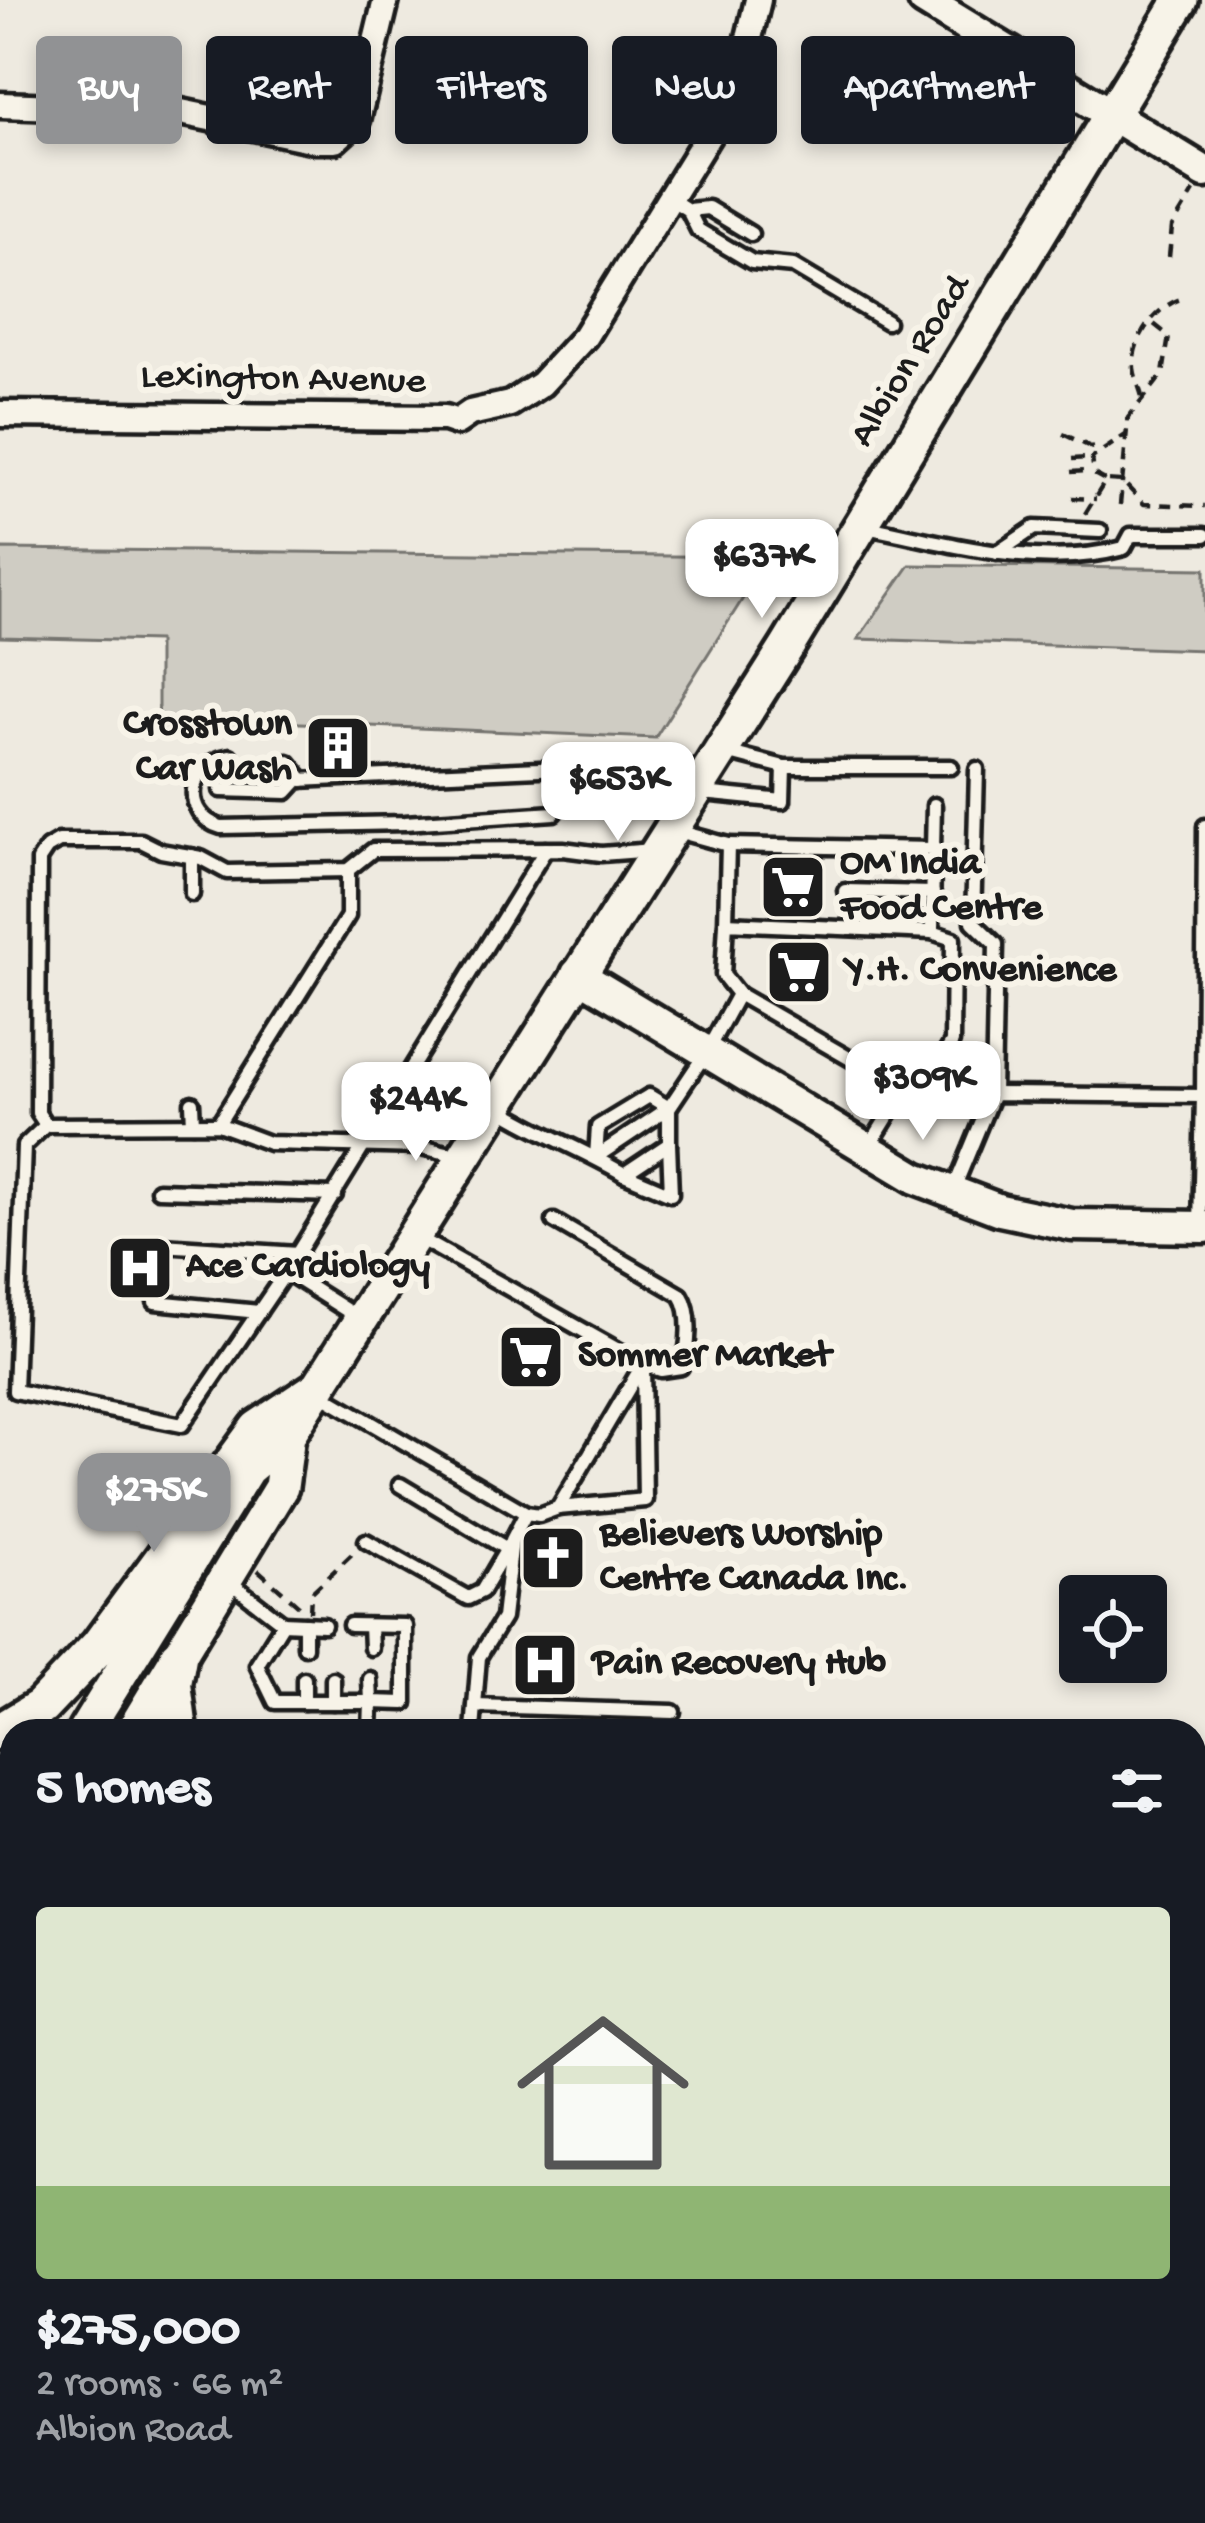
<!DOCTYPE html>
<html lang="en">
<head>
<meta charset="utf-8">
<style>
	body { margin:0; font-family:"Gochi Hand",sans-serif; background:#20242c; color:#f1f3f6; height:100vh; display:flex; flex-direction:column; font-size:45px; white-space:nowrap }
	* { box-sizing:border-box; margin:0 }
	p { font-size:39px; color:#9ea1a6 }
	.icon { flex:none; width:66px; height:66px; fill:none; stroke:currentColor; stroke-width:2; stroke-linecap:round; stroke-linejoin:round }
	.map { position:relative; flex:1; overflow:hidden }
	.panel { position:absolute; left:0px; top:1719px; width:1206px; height:804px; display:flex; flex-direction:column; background:#171b24; border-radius:36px 36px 0 0; box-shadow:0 6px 18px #0003 }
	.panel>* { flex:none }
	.hud { position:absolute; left:36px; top:36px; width:1134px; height:108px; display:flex; gap:24px }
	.buttons { position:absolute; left:1059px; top:1575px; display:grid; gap:24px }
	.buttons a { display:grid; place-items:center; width:108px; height:108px; border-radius:12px; background:#171b24; box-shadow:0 6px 18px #0003; font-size:60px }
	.price { position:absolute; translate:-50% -102px; padding:0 27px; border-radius:24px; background:#fff; color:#222; font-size:39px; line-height:78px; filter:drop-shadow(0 3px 6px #0008) }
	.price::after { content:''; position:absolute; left:50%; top:72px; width:36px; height:27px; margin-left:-18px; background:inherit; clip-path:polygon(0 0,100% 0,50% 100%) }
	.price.selected { background:#919294; color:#fff }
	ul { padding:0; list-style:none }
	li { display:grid; align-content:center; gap:24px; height:636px; padding:0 36px }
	li span { display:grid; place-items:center; height:372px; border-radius:12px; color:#555 }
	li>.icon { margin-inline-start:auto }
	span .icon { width:216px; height:216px; fill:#fffc; stroke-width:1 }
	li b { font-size:51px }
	h2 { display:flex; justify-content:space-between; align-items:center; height:144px; padding:0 36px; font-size:51px }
	.chip { padding:0 42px; border-radius:12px; background:#171b24; box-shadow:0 6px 18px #0003; font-size:42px; line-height:108px }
	.chip.selected { background:#919294; color:#fff }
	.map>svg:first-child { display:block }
</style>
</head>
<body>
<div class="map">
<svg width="1205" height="2523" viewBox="0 0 1205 2523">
	<rect width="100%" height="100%" fill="#eeeae0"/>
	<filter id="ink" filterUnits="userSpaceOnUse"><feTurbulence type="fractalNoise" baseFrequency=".00833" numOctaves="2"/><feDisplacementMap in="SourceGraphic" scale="24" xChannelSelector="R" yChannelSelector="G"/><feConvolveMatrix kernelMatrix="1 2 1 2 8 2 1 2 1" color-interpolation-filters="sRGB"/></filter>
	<g filter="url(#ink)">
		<g fill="#cfccc3" stroke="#767470" stroke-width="3">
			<path d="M0,549l769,8 -114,181 -497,-21v-76l-158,-4z"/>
			<path d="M910,565l295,4v81l-347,-11z"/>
		</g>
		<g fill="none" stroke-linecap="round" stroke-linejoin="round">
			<defs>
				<g id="service">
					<path d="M672,200l16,10 10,20 54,32 41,4 94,56"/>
					<path d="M688,210l20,-2 43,26"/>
					<path d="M862,526c84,17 177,45 262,22l7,-13h74"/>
					<path d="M997,553l37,-25 66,3"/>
					<path d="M726,752l58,15h167"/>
					<path d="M230,756c-44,7 -49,59 -9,71l184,-4 149,-10 36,-46"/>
					<path d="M288,762l15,18"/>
					<path d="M977,769l-4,153 23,22 -3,150"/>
					<path d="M221,790l66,2 11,-12 308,-14 42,6 45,20 90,9 1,-34"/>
					<path d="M677,831l51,14 -2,78"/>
					<path d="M728,845l205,4 -1,83"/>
					<path d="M933,849l1,-44"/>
					<path d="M192,856v38"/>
					<path d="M845,891l88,2"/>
					<path d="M738,994l-15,-19 3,-52 206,9 21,7 -1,103 -34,57 -14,-9"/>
					<path d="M649,1096l20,12 -73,49 2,-30z"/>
					<path d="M1203,1096l2,-270"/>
					<path d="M192,1103l1,21"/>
					<path d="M500,1109c40,25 84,41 124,65l45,-30v-36l38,-57 31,-57 166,96 -35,57"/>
					<path d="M218,1124l130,-208v-46"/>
					<path d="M46,1125l-22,21 -9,245 167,34 104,-153"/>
					<path d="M460,1156l-39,-9 -152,-4 -51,-19 -172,1 -8,-12 1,-253 8,-12 12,-7h82l20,10 40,7 26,14 121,-2 25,-20 190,-1 38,5 53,-4"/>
					<path d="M624,1174l47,20 -2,-50"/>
					<path d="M158,1190l177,5"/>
					<path d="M952,1193l41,-99 210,2 -3,130"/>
					<path d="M554,1221l127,74c11,17 9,54 0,72l-20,3 -18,-6 2,136 -87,8"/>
					<path d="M419,1238l224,126 -85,144 -19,7 -13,-2"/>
					<path d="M162,1245l136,9"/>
					<path d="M155,1302l104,10"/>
					<path d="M357,1317l-71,-45 260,-423"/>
					<path d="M321,1394l205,119 -14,27 -9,78 -24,39 -6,74"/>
					<path d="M400,1485l107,64"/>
					<path d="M366,1541l102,57 14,-7 26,-44"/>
					<path d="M226,1579l57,44 -26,42 18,37h96l-1,29"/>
					<path d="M283,1623l41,2"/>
					<path d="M350,1625l55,1v77l-34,-1 -1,-23"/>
					<path d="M370,1626l1,22"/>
					<path d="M305,1647v-23"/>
					<path d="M304,1702v-23"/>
					<path d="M333,1702v-23"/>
					<path d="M475,1706l198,6"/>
					<path d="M0,1995l12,5"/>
					<path d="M933,2511l1,12"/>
					<path d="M633,2523v-12"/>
				</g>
				<g id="minor">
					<path d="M0,105l176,6 140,29h19l22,-20 29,-120"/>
					<path d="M0,414l445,4 12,4 13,-9 40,-9 31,-20 44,-48 142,-231 13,-29 18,-76"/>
					<path d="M1194,2413h11"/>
				</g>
				<g id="tertiary">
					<path d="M924,0l281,172"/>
					<path d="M577,974l339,204 84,32 72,15 133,2"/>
				</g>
				<g id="secondary">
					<path d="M85,1731l162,-262 41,-34 499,-788 394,-647"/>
					<path d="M133,1731l148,-244 7,-52"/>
					<path d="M0,1868l12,-19"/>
				</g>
				<g id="primary">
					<path d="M178,1657l-5,27 6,47"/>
					<path d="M0,1732l41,-25 58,-61 159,-217 57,-38"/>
					<path d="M0,1789h12"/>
					<path d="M1194,1794l11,1"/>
					<path d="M0,1824h12"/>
					<path d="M1194,1834h11"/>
					<path d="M2,1940l10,-7"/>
				</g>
			</defs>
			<use href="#service" stroke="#1c1c1c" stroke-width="21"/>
			<use href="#minor" stroke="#1c1c1c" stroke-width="33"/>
			<use href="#tertiary" stroke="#1c1c1c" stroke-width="39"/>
			<use href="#secondary" stroke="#1c1c1c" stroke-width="42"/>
			<use href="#primary" stroke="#1c1c1c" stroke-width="45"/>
			<g stroke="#1c1c1c" stroke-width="4.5" stroke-dasharray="12 9" stroke-linecap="butt">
				<path d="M1169,257l3,-30 22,-36"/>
				<path d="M1142,397c-2,-9 -7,-19 -8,-29 -3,-28 21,-61 47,-69"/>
				<path d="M1063,434l36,17"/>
				<path d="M1072,459l18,-1"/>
				<path d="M1071,472l19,-1"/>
				<path d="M1105,480l-11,-6 -2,-16 35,-24"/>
				<path d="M1072,498l24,1"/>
				<path d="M1120,505l8,-87 35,-44 6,-38 -19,-15"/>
				<path d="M1085,514l21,-34 16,1 22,23 61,2"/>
				<path d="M258,1570l41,36"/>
				<path d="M310,1612l1,-19 43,-41"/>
			</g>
			<use href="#service" stroke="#f7f3e8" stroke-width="12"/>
			<use href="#minor" stroke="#f7f3e8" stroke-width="24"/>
			<use href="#tertiary" stroke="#f7f3e8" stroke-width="30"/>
			<use href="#secondary" stroke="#f7f3e8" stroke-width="33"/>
			<use href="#primary" stroke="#f7f3e8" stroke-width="36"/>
		</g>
	</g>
	<defs>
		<symbol id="building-square" viewBox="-11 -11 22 22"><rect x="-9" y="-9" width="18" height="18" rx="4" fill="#1c1c1c" stroke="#f7f3e8"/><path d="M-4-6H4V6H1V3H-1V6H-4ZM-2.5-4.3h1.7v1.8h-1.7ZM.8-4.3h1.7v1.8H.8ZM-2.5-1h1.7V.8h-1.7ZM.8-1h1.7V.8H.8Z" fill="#fff"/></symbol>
		<symbol id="supermarket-square" viewBox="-11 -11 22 22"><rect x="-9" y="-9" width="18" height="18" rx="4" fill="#1c1c1c" stroke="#f7f3e8"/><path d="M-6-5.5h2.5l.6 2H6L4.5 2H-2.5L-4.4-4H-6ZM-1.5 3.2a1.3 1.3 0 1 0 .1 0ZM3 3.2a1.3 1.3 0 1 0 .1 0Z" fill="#fff"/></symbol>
		<symbol id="hospital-square" viewBox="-11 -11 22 22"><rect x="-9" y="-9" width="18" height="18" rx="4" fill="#1c1c1c" stroke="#f7f3e8"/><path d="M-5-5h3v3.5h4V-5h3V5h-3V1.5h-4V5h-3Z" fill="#fff"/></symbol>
		<symbol id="church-square" viewBox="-11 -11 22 22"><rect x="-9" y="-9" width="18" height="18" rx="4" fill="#1c1c1c" stroke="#f7f3e8"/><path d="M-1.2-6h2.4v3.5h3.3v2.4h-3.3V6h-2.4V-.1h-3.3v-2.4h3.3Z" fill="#fff"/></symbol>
	</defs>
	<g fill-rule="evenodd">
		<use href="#building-square" x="300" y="710" width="76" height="76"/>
		<use href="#supermarket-square" x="755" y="849" width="76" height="76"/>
		<use href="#supermarket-square" x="761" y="934" width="76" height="76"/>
		<use href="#hospital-square" x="102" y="1230" width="76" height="76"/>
		<use href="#supermarket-square" x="493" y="1319" width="76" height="76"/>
		<use href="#church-square" x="515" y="1520" width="76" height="76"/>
		<use href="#hospital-square" x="507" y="1627" width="76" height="76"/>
	</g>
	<g text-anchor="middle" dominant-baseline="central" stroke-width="12" stroke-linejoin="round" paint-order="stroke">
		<g font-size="39" fill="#1c1c1c" stroke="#f7f3e8">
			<text transform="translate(912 362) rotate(-58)">Albion Road</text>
			<text transform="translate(283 381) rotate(1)">Lexington Avenue</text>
		</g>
		<g font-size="39" font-weight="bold" fill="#1c1c1c" stroke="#f7f3e8" text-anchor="start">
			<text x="292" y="726" text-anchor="end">Crosstown<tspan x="292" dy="45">Car Wash</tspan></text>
			<text x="840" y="865">OM India<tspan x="840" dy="45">Food Centre</tspan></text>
			<text x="846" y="972">Y.H. Convenience</text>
			<text x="186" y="1268">Ace Cardiology</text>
			<text x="578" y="1357">Sommer Market</text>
			<text x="600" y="1536">Believers Worship<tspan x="600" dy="45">Centre Canada Inc.</tspan></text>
			<text x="592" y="1665">Pain Recovery Hub</text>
		</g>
	</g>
</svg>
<div class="buttons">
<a><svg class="icon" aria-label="locate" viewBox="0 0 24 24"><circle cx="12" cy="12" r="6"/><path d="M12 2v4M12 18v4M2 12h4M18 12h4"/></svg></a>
</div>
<b class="price" style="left:762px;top:621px">$637K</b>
<b class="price" style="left:618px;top:844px">$653K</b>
<b class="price" style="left:923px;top:1143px">$309K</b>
<b class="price" style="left:416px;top:1164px">$244K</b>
<b class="price selected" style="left:154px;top:1555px">$275K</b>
<div class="hud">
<a class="chip selected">Buy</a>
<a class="chip">Rent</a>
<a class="chip">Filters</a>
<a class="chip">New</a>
<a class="chip">Apartment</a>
</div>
<section class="panel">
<h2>5 homes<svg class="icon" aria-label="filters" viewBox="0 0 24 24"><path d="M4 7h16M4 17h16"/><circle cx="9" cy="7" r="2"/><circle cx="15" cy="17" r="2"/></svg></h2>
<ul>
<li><span style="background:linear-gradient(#dfe7d0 75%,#8fb573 0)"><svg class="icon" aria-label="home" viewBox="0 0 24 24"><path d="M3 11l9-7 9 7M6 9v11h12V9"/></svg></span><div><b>$275,000</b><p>2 rooms · 66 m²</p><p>Albion Road</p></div></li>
</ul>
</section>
</div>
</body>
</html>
